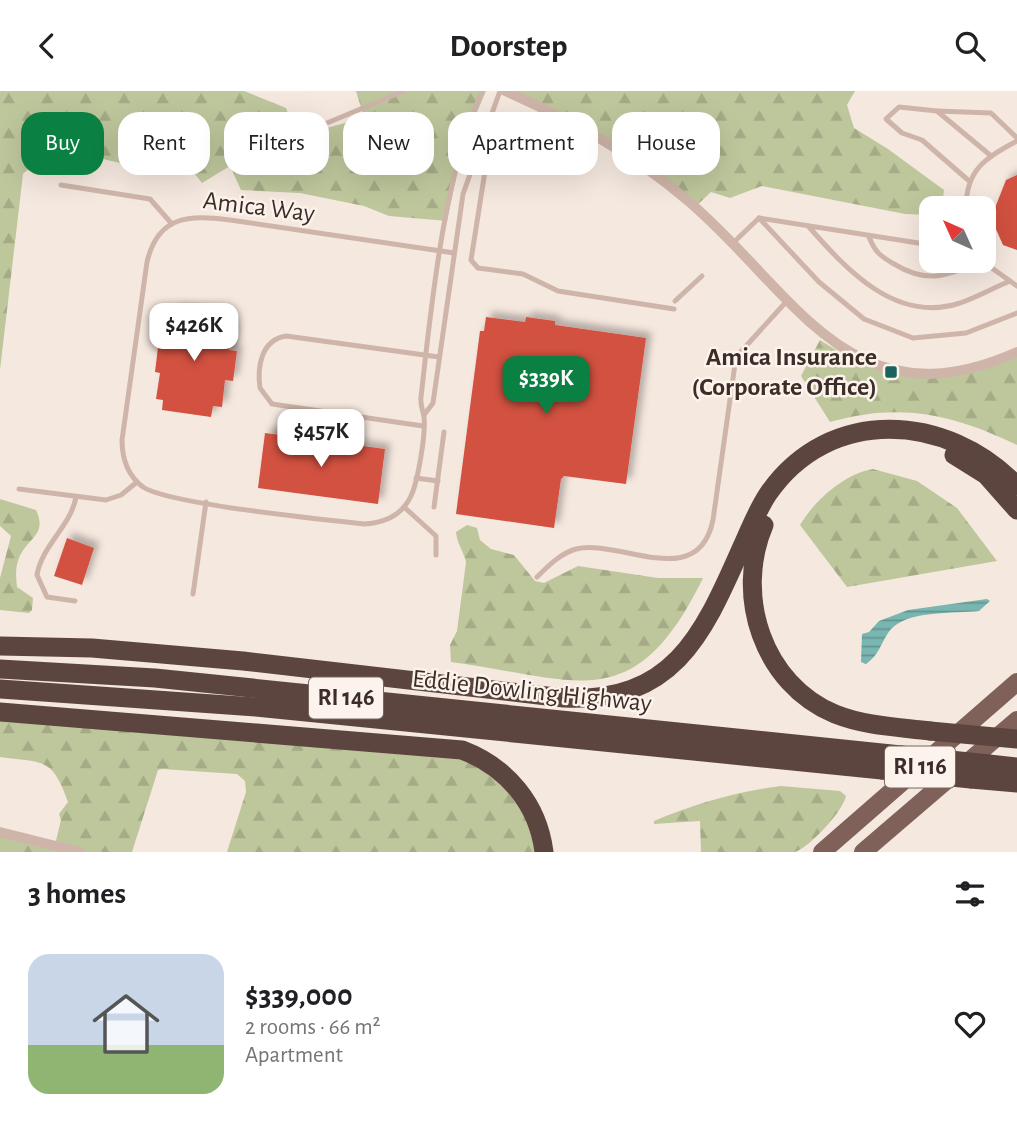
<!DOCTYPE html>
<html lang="en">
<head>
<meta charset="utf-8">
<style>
	body { margin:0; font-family:"Alegreya Sans",sans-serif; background:#f6f6f6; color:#202124; height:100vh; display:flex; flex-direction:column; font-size:26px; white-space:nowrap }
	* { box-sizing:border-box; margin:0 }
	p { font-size:23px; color:#757577 }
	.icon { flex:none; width:38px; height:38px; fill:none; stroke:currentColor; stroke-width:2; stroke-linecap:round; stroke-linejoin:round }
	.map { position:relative; height:761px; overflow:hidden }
	.details { display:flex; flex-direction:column; background:#fff; flex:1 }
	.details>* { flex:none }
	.top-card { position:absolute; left:21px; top:21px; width:976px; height:63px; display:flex; gap:14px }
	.needle { width:46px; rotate:315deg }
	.buttons { position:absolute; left:919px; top:105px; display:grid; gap:14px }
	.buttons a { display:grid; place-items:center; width:77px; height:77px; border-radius:14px; background:#fff; box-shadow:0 7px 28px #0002; font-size:35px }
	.price { position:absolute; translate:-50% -60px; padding:0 16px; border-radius:14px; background:#fff; color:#222; font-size:23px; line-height:46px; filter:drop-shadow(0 2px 4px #0008) }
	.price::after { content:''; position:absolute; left:50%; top:42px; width:21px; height:16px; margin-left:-10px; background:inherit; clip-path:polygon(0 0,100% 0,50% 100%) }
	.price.active { background:#0b8043; color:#fff }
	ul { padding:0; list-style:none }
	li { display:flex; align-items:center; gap:21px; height:175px; padding:0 28px }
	li span { display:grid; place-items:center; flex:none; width:196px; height:140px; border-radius:21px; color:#555 }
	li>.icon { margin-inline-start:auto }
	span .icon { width:84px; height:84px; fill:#fffc; stroke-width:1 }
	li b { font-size:30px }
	h2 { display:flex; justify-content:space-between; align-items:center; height:84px; padding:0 28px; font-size:30px }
	.chip { padding:0 24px; border-radius:21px; background:#fff; box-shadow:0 7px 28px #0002; font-size:24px; line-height:63px }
	.chip.active { background:#0b8043; color:#fff }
	header { display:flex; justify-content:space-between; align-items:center; height:91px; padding:0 28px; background:#fff; font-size:32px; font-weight:600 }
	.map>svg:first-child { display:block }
</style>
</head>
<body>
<header><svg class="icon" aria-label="back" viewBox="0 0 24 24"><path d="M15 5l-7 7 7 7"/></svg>Doorstep<svg class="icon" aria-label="search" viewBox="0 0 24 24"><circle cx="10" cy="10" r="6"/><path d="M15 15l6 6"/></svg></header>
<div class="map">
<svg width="1017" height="761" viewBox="0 0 1017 761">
	<defs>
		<pattern id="forest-firs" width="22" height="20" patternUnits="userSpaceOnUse" patternTransform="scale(1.75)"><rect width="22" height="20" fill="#bec79c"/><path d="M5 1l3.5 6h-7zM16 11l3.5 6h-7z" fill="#a4ab86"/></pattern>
		<pattern id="water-rules" width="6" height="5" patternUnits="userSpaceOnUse" patternTransform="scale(1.75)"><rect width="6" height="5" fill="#7ab6b1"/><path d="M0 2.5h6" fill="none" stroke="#659490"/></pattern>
		<filter id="shadow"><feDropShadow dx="5.5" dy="-5.5" stdDeviation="3.5" flood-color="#0004"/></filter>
	</defs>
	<rect width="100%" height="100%" fill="#f5e8df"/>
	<g fill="url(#forest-firs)">
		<path d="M0,0h244l42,17 11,28 48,-13 18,-9 -7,-23h130l-24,57 -15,73 -58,-5 -25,-10 -64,-13 -59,-3 -11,-24 -28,17 -16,-20c-35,5 -72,4 -104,-13 -16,4 -49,13 -59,24l-23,196z"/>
		<path d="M500,0h355l-8,14 7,23 34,21 56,41 -2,18h-11v7l-26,-1 -143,-28 -32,12 -19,-6 -15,14 -56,-41z"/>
		<path d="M820,249c73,47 117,48 197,16v89c-64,-31 -117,-43 -187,-23l-29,-46z"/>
		<path d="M873,378l44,12 40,27 40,53 -150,26 -47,-62c15,-25 44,-51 73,-56z"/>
		<path d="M0,408l36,11c12,25 -9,28 -17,48 -4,10 -3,19 -2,29l16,11 -1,12 -3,3 -29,-3v-32l11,-42 -11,-10z"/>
		<path d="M467,434l10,3 3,12 11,9 23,6 21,26 9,2 34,-17 80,12h45c-69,141 -125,101 -252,84l-1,-17 7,-14 9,-69c-3,-12 -9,-18 -10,-30z"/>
		<path d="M0,622l469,43 37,15 43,81h-322l19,-60 -1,-11 -8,-7 -75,-5 -4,1 -26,82h-132v-19l55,12 6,-25 -2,-6 9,-12c-16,-45 -24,-39 -68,-45z"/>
		<path d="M781,695l59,5 6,5c-3,15 -36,51 -51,56 -13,0 -77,0 -94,0l-1,-31 -46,3v-3c43,-18 81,-29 127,-35z"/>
	</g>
	<path fill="url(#water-rules)" d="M987,508l3,2 -11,10c-24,3 -75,-2 -91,22 -8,12 -9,22 -22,31l-5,-2 1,-28 7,-2 10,-11 29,-11z"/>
	<g fill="#d25140" filter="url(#shadow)">
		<path d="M1017,84v75l-14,-5 -12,-27 15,-38z"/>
		<path d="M175,219l50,7 -1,10 8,1 -3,22 8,1 -4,30 -8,-1 -3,27 -9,-1 -2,11 -49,-7 1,-10 -7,-1 4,-26 -5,-1 4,-33 5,1 2,-21 8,1z"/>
		<path d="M486,226l39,5 1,-5 29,4v4l91,13 -20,146 -62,-8 -3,3 -7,49 -98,-14 24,-183h4z"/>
		<path d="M265,342l120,16 -7,55 -120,-16z"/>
		<path d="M67,447l27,10 -12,37 -28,-9z"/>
	</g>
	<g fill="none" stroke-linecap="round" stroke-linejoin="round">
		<g stroke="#cfb5a9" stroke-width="5">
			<path d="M937,20l54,2 26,25"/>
			<path d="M303,42l101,-42"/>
			<path d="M457,71l28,9 -14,89 7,8 45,6 35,17 116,18"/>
			<path d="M968,89l-46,-40 -20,-7 -16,-14 13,-12 38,4 53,44"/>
			<path d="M61,94l89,14 22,25"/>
			<path d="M966,117c0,-38 19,-50 51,-67"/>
			<path d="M759,127l60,64 45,37 49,19 53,-5 51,-20"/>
			<path d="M809,136c38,43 87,97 151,76 17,-6 33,-15 50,-22"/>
			<path d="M869,146c6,15 11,19 25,27 35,21 53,11 88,-3"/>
			<path d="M733,152l26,-25 172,27"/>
			<path d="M454,162l-13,-2 -211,-31c-41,-5 -72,-5 -83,42l-25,178c0,19 5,35 21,47 25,17 183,33 221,37 20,-1 38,-9 47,-28 7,-15 15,-63 13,-79 -1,-7 -4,-11 -3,-20 11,-97 22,-216 61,-306"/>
			<path d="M982,170l35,25"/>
			<path d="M675,210l27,-25"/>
			<path d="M424,324l9,-12 30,-209 37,-103"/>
			<path d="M423,335l-151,-22 -12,-16c-3,-21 1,-48 26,-52l153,21"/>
			<path d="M416,387l22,3"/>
			<path d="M19,398l87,11 15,-5 16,-13"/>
			<path d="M404,416l32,29v19"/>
			<path d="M434,416l10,-75"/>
			<path d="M537,486c11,-11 24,-24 39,-28 43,-11 122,44 137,-29l23,-163 50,-55"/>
			<path d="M193,503l13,-92"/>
			<path d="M75,510l-28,-4 -10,-22c5,-30 34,-49 39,-78"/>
		</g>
		<g stroke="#cfb5a9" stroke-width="10">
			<path d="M505,0c66,29 127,62 182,109 108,91 162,227 330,152"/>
			<path d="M0,741l80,20"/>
		</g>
		<g stroke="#7f6159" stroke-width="18">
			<path d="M822,761l195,-170"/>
			<path d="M863,761l154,-132"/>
		</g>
		<g stroke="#5d453f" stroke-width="19">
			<path d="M954,364l32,20 31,35"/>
			<path d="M764,434c-30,71 -1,159 71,189 30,12 63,13 95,17"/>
			<path d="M0,555l92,2 151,13 321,37c108,5 138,-61 176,-147 9,-19 16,-39 28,-57 61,-89 180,-81 249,-8"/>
			<path d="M0,578l155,9 746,77"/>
			<path d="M0,598l256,18 626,63"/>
			<path d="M0,621l462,38c45,17 76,54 82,102"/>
			<path d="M989,673l28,3"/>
			<path d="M971,688l46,4"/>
		</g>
		<g stroke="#5d453f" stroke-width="19">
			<path d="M930,640l87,8"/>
			<path d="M901,664l88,9"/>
			<path d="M882,679l89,9"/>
		</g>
	</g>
	<rect fill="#1a625e" stroke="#fcf3ec" stroke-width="2.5" x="884" y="274" width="14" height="14" rx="3.5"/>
	<g text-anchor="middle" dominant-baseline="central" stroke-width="5" stroke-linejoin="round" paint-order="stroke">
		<g fill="#fcf3ec" stroke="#766864" stroke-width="2">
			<rect x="309" y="586.5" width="74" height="41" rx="5"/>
			<rect x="885" y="655.5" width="70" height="41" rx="5"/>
		</g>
		<g font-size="24" font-weight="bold" fill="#3c2d29">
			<text x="346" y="607">RI 146</text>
			<text x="920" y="676">RI 116</text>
		</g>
		<g font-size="26" fill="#3c2d29" stroke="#fcf3ec">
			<text transform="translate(259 116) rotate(7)">Amica Way</text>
			<text transform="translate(532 600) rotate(6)">Eddie Dowling Highway</text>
		</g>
		<g font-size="26" font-weight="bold" fill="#3c2d29" stroke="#fcf3ec" text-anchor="end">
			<text x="877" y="266">Amica Insurance<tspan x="877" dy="30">(Corporate Office)</tspan></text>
		</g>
	</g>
</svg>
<div class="buttons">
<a><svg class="needle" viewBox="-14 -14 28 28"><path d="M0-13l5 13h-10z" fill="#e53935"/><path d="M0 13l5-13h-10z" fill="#757577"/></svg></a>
</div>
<b class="price" style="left:194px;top:272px">$426K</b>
<b class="price active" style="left:546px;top:325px">$339K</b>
<b class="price" style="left:321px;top:378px">$457K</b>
<div class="top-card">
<a class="chip active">Buy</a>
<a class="chip">Rent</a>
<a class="chip">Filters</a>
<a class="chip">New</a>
<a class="chip">Apartment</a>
<a class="chip">House</a>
</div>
</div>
<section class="details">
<h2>3 homes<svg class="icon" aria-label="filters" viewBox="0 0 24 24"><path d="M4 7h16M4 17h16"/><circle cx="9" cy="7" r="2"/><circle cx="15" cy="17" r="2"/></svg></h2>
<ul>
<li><span style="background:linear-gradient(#c9d6e8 65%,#8fb573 0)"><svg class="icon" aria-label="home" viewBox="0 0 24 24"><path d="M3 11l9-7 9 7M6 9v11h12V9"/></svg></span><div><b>$339,000</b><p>2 rooms · 66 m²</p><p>Apartment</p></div><svg class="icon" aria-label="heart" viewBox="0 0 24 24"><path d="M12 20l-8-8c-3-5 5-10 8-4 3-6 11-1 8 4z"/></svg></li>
</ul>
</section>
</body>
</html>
